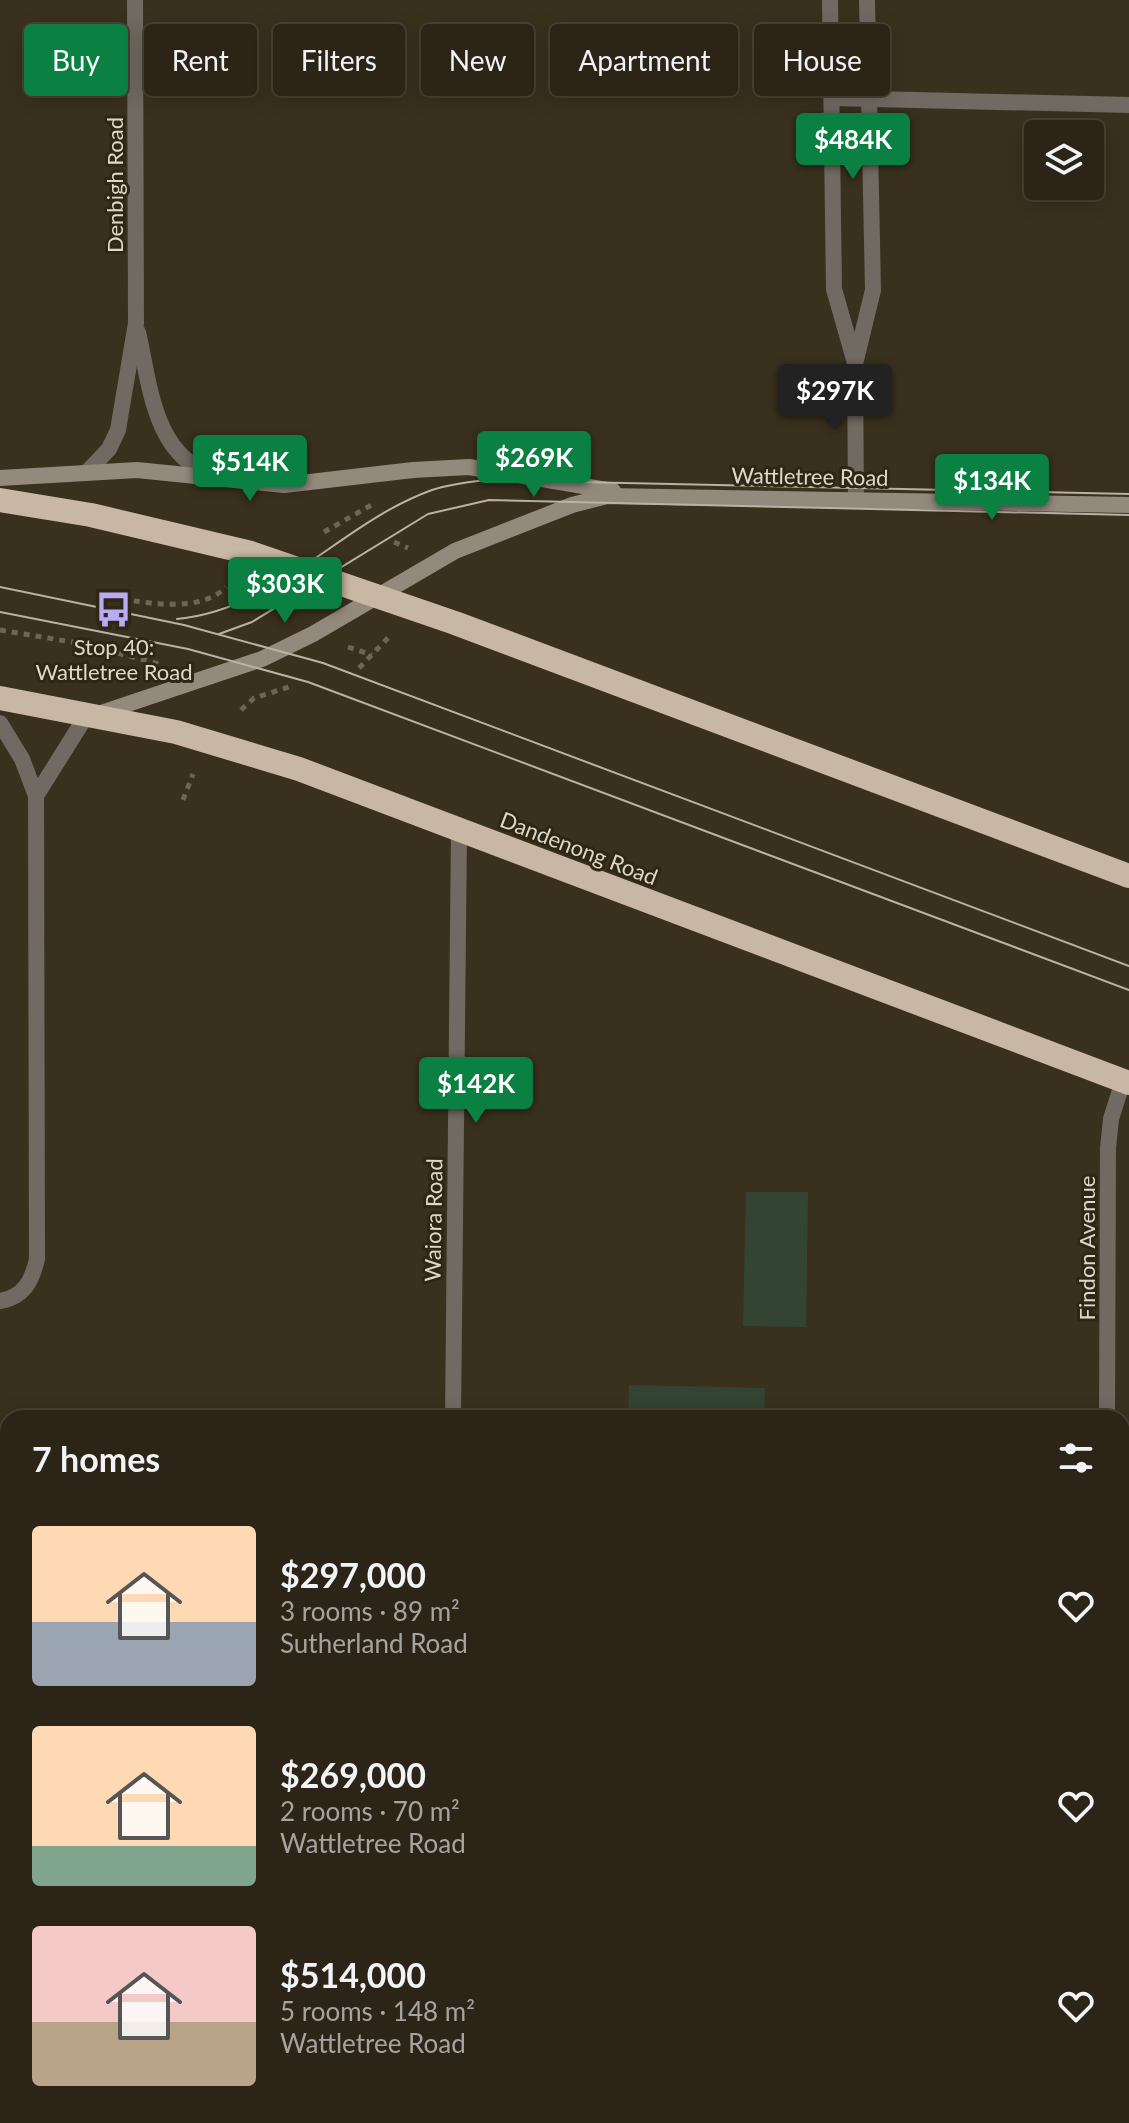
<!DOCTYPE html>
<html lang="en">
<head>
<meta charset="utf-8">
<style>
	body { margin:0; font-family:Lato,sans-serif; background:#342c1f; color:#f1f3f6; height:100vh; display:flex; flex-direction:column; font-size:30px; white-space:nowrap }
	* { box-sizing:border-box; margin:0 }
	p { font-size:26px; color:#a6a4a1 }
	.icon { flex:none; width:44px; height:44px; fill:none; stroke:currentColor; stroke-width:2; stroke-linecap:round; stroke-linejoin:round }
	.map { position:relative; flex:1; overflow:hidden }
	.side { position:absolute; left:0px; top:1410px; width:1130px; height:714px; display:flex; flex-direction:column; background:#2c2416; border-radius:24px 24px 0 0; box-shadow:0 4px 20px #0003,0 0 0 2px #484135 }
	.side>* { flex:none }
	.guide { position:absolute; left:24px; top:24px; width:1082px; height:72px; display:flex; gap:16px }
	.buttons { position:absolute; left:1024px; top:120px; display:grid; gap:16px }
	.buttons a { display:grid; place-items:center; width:80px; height:80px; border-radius:8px; background:#2c2416; box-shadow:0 4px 20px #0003,0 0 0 2px #484135; font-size:40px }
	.price { position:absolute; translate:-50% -68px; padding:0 18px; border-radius:8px; background:#0b8043; color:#fff; font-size:26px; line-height:52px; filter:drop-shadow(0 2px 4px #0008) }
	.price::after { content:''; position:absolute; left:50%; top:48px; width:24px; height:18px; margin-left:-12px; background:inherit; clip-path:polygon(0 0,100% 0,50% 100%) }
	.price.selected { background:#222; color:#fff }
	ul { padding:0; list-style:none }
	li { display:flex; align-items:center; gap:24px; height:200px; padding:0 32px }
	li span { display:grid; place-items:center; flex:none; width:224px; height:160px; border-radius:8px; color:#555 }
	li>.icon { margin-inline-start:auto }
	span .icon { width:96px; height:96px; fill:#fffc; stroke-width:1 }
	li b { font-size:34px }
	h2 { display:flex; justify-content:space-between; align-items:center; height:96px; padding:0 32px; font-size:34px }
	.chip { padding:0 28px; border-radius:8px; background:#2c2416; box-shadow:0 4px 20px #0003,0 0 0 2px #484135; font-size:28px; line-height:72px }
	.chip.selected { background:#0b8043; color:#fff }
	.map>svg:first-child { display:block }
</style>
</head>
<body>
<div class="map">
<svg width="1129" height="2123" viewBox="0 0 1129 2123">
	<rect width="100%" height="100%" fill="#3a301e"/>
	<g fill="#334532">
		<path d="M746,1192h62l-2,135 -63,-1z"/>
		<path d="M629,1385l136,3 -1,30h-136z"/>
		<rect x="749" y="2116" width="62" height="7"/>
	</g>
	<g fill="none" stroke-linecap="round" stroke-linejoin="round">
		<g stroke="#6e6555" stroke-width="5" stroke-dasharray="6 6" stroke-linecap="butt">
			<path d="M324,532l51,-29"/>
			<path d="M394,542l14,6"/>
			<path d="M122,599c31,5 80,13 104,-12"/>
			<path d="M0,630l84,14 75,20"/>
			<path d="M348,647l24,8"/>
			<path d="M359,668l29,-30"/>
			<path d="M241,710l13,-12 35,-11"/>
			<path d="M183,800l10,-26"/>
		</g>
		<path stroke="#716a62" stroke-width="16" d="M832,98l297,7"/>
		<g stroke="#716a62" stroke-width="16">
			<path d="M830,0l4,289 21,74"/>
			<path d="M138,332c12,53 16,126 77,143"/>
			<path d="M88,471l21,-22 9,-19 18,-107 -1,-323"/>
			<path d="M856,499l-1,-135 18,-74 -6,-290"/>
			<path d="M0,723l22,36 14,37 1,463c-5,22 -13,38 -37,42"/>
			<path d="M36,796l52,-83"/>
			<path d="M453,1418l6,-587"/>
			<path d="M1107,1418l1,-270 3,-29 12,-38"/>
			<path d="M4,2123l4,-263"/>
			<path d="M445,2123v-7"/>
			<path d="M1103,2123v-7"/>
		</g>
		<g stroke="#94897d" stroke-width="16">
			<path d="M0,478l137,-8 147,15 129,-15 56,-3 144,24"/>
			<path d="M98,714l164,-55 51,-25 142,-83 117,-46 35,-9 522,9"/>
		</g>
		<g stroke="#c8b7a3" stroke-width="24">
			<path d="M0,500l91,15 160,38 204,70 674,253"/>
			<path d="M0,698l176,34 123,37 830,314"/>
		</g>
		<g stroke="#b9b2a5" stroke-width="2">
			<path d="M0,587l184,38 139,38 806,303"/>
			<path d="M0,612l188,37 120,33 821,308"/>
			<path d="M177,619c102,-10 163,-96 255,-129 17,-6 36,-8 54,-10l643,14"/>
			<path d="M219,634l33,-12 176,-108 61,-14 640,15"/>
		</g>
	</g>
	<defs>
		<symbol id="bus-bare" viewBox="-9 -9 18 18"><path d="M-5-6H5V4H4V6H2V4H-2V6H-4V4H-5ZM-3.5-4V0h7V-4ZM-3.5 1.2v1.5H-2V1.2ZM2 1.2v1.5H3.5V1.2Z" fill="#b8abf7" stroke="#2f2614" stroke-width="2.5" paint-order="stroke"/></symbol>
	</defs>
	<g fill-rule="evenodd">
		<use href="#bus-bare" x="88" y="584" width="51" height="51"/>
	</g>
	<g text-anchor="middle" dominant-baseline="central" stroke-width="6" stroke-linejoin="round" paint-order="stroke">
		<g font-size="22" fill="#ded8cc" stroke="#2f2614">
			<text transform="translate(114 185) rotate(-90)">Denbigh Road</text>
			<text transform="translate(810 476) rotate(1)">Wattletree Road</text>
			<text transform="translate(579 848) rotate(21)">Dandenong Road</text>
			<text transform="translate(433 1220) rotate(-89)">Waiora Road</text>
			<text transform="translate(1086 1248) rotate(-90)">Findon Avenue</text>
		</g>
		<g font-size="22" fill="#ded8cc" stroke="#2f2614">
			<text x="114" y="646">Stop 40:<tspan x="114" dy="25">Wattletree Road</tspan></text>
		</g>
	</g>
</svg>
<div class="buttons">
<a><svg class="icon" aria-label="layers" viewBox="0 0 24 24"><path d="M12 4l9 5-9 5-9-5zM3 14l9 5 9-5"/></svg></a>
</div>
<b class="price" style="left:853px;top:181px">$484K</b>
<b class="price selected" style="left:835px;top:432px">$297K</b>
<b class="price" style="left:534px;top:499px">$269K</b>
<b class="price" style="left:250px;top:503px">$514K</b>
<b class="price" style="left:992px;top:522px">$134K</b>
<b class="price" style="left:285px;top:625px">$303K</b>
<b class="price" style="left:476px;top:1125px">$142K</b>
<div class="guide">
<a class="chip selected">Buy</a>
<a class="chip">Rent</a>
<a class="chip">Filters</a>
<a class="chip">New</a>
<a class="chip">Apartment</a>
<a class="chip">House</a>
</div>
<section class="side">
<h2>7 homes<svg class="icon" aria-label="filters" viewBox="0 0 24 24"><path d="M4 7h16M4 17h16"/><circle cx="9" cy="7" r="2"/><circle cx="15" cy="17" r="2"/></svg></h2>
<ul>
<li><span style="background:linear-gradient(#ffd9b3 60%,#9aa5b1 0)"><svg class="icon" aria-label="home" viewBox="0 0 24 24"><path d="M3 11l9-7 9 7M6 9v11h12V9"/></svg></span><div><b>$297,000</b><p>3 rooms · 89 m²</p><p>Sutherland Road</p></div><svg class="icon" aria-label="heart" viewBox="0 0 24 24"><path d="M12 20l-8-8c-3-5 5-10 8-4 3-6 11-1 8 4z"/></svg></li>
<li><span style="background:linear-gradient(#ffd9b3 75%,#7fa58c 0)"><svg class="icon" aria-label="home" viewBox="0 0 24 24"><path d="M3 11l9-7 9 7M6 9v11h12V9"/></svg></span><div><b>$269,000</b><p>2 rooms · 70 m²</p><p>Wattletree Road</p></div><svg class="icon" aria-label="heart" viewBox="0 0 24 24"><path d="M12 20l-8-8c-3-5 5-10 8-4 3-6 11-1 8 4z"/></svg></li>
<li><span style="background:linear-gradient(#f6c9c9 60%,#b9a48a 0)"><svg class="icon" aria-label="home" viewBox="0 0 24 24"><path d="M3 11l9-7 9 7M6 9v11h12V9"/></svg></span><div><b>$514,000</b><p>5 rooms · 148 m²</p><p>Wattletree Road</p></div><svg class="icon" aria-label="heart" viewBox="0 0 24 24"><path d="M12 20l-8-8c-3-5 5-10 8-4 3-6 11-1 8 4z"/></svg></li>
</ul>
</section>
</div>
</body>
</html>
